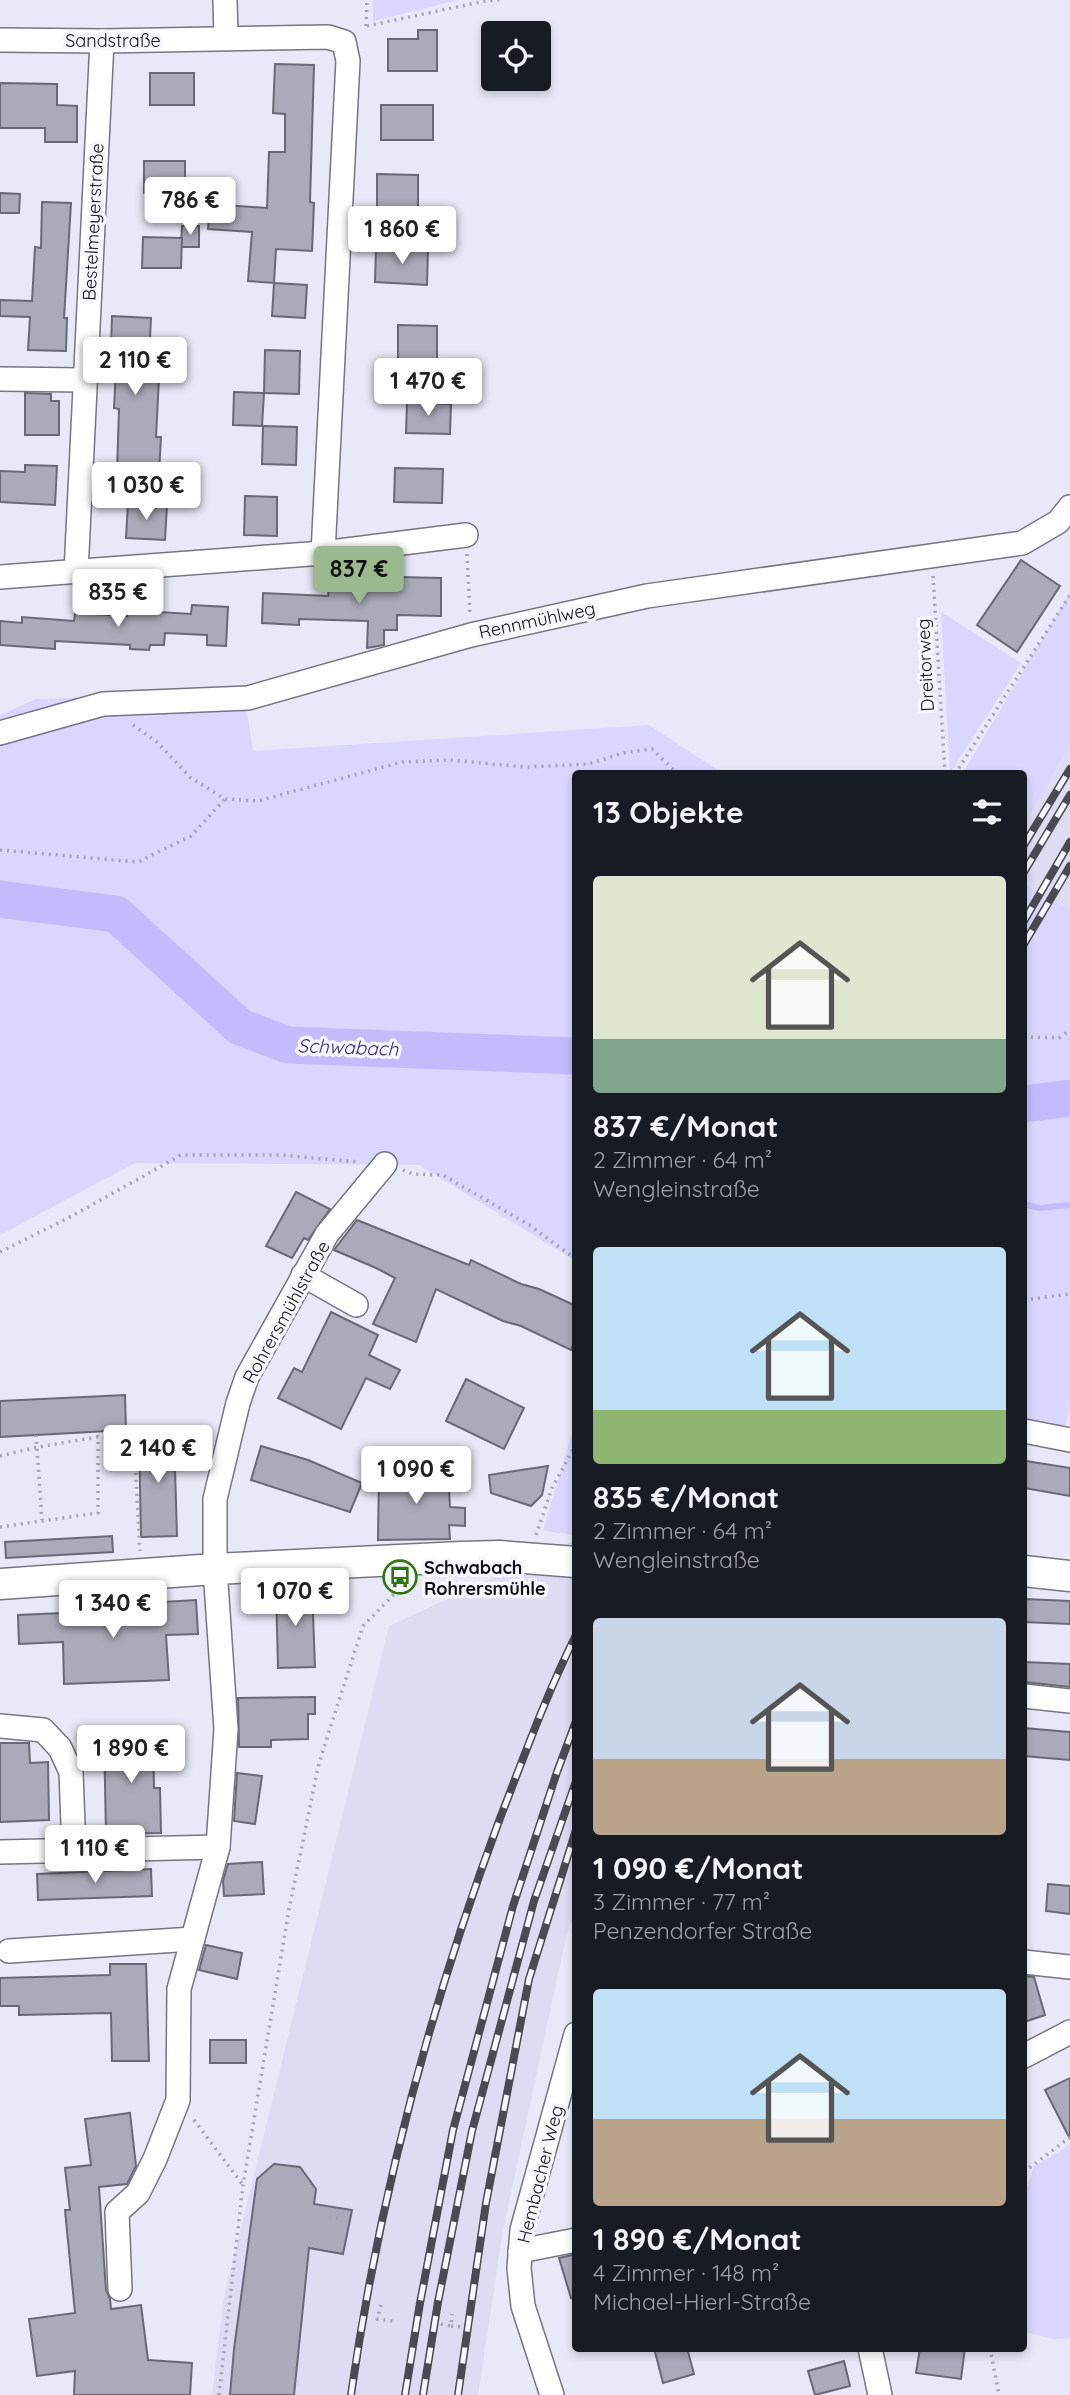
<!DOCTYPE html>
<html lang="de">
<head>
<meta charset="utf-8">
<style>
	body { margin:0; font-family:Quicksand,sans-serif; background:#242831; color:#f1f3f6; height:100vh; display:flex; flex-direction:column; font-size:26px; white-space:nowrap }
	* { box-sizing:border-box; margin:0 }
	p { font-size:23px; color:#9ea1a6 }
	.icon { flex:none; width:38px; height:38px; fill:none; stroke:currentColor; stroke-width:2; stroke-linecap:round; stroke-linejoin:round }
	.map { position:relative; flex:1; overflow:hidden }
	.panel { position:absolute; left:572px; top:770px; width:455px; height:1582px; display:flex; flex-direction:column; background:#171b24; border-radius:7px; box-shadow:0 4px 10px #0003 }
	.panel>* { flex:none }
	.tools { position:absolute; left:481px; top:21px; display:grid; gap:14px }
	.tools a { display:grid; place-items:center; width:70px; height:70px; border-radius:7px; background:#171b24; box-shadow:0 4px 10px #0003; font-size:35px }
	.price { position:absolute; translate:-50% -60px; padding:0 16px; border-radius:7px; background:#fff; color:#222; font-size:23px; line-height:46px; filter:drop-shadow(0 2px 4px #0008) }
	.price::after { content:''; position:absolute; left:50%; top:42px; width:21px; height:16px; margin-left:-10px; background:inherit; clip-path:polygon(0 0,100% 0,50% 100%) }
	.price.selected { background:#9ab98f; color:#111 }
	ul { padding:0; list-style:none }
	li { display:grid; align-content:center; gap:14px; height:371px; padding:0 21px }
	li span { display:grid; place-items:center; height:217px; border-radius:7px; color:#555 }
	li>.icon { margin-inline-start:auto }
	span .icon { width:126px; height:126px; fill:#fffc; stroke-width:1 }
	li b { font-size:30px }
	h2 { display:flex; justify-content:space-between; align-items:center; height:84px; padding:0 21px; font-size:30px }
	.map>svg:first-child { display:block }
</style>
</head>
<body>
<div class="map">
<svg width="1070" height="2395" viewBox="0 0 1070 2395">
	<rect width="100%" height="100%" fill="#e9e8f8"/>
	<g fill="#dddcf3">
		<path d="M1070,744v165l-46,-25v-60z"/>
		<path d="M576,1540v367l-10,30 -63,293 -25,165h-266l12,-98 165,-671z"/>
	</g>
	<g fill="#d9d6ff">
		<path d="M373,0h86l-86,21z"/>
		<path d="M1070,592v152l-46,80v-50l-61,-1z"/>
		<path d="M941,612l80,51 -71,110z"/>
		<path d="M244,692l9,59 396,-26 73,48 -146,1v487l-157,-96 -284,-2 -135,72v-520l36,-16z"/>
		<path d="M1024,884l46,25v497l-5,21 -41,-8z"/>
		<path d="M576,1419v116l-33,-4z"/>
		<path d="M1070,2145v194h-17l-29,-7v-135l10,-31z"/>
	</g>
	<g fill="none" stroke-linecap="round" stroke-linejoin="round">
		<path stroke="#c2bcfd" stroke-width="6" d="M1024,1204l15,4 31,-3"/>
		<g stroke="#c2bcfd" stroke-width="37">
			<path d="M0,899l116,15 124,113 48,18 288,11"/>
			<path d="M1024,1104l46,-6"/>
		</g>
	</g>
	<g fill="#abaaba" stroke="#696876" stroke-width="2">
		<path d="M418,30h19v41h-49v-32h30z"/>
		<path d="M275,64l39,1 -4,137 4,1 -2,48 -36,-2 -2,34 -26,-2 4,-49 -44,-3 2,-25 57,4 2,-56h16v-38l-12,-1z"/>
		<rect x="150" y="73" width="44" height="32"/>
		<path d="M0,83l57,1v21l20,1v36h-32v-14h-45z"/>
		<rect x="381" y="105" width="52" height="35"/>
		<rect x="144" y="161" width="41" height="32"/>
		<path d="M377,174l41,1v33h-41z"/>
		<path d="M0,193l20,1 -1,19h-19z"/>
		<path d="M42,202l29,1 -7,115h3l-1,33 -38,-1 2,-33 -30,-1v-16l32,1 3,-54 6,1z"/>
		<path d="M182,226h17v21h-18z"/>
		<path d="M143,237l39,1 -1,30h-39z"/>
		<path d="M376,248l52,2 -1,35 -52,-3z"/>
		<path d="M274,283l33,2 -2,33 -33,-2z"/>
		<path d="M112,316l39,2 -3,60h11l-3,59h5l-2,36 -42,-2 2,-62 -5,-1 3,-59h-6z"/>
		<path d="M398,325l39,1v34l-39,-1z"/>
		<path d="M265,350l35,1 -1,43 -35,-1z"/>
		<path d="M234,392l30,1 -2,33 -29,-1z"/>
		<path d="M25,393l26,1v7h8v34h-34z"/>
		<path d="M407,402l44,2 -1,30 -44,-1z"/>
		<path d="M263,426l34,1 -1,38 -34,-1z"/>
		<path d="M25,465l32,1 -2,39 -55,-3v-31l25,1z"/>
		<path d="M395,468l48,1 -1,34 -48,-1z"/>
		<path d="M245,496l32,1v39l-33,-1z"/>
		<path d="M128,503l39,3 -2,34 -39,-2z"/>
		<path d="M1021,560l39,26 -43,66 -40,-27z"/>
		<path d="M398,577l43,1v38l-44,-1v15h-13v15l-17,3 1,-27 -69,-2v6l-37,-2 1,-30 65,3 1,-8 69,2z"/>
		<path d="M192,605l36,2 -2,39 -19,-1v-10l-42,-2 -1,12h-14l-1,5 -19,-1v-4l-75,-4v8l-55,-4v-24l22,2v-6l52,4 1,-8 52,3v-6l64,4z"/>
		<path d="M296,1192l34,17 -22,31 -4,-2 -12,20 -26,-12z"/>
		<path d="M357,1220l112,45 2,-5 50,24 18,5 37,17v34l-5,10 -50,-24 -18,-5 -67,-32 -20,53 -43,-18 22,-46 -19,-10 -42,-18z"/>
		<path d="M331,1312l47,23 -9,20 31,15 -10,19 -24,-11 -25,51 -63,-31 16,-30 8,4z"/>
		<path d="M466,1379l58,29 -20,41 -58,-28z"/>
		<path d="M125,1395l1,35 -126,7v-36z"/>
		<path d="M174,1433l3,103 -36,1 -2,-103z"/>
		<path d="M261,1446l47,14 54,23 -12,29 -99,-32z"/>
		<path d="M1026,1461l44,7v28l-46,-8z"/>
		<path d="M548,1466l-6,29 -11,11 -40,-13 -2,-18z"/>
		<path d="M379,1470l69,2 2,35 15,1v18l-16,-1 1,14 -72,1z"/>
		<path d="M112,1536l1,16 -107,6 -1,-16z"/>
		<path d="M312,1588l3,79 -37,1 -2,-78z"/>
		<path d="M1024,1599l46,2v23l-46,-2z"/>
		<path d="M196,1600l2,34 -32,1 3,45 -105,4 -1,-42 -44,2 -1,-29 68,-3v-2l60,-5v-2z"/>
		<path d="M1024,1662l46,2v23l-46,-5z"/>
		<path d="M315,1697v17h-7v25l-37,1v7h-32l-1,-49z"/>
		<path d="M1024,1728l46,4v28l-46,-4z"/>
		<path d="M153,1734l1,54h6l1,45 -55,1 -2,-99z"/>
		<path d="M0,1743h29l1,20 18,-1 1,58 -49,2z"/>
		<path d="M237,1773l25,3 -7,48 -21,-3z"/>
		<path d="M262,1862l2,32 -40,2 -1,-15 5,-17z"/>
		<path d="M151,1869l1,27 -114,4 -1,-26z"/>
		<path d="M1048,1884l22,2v28l-24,-3z"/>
		<path d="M206,1945l36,8 -5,26 -38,-9z"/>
		<path d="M110,1964h36l3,97h-37l-1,-48 -92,2v-9h-19v-28l110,-3z"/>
		<path d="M1024,1976l10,1 11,38 -21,7z"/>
		<rect x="210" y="2040" width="36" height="23"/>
		<path d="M1070,2078v61l-25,-49z"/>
		<path d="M130,2113l6,53 -9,18 -28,3 7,103 4,9 1,10 30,-4 7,55 44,3 -2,32h-116l1,-24 -38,5 -8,-57 46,-6 -10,-103h5l-5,-42 26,-3 -6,-46z"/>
		<path d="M274,2164l26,3 16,22 -2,15 38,6 -9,44 -34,-6 -15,147h-64l4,-46 23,-170z"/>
		<path d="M576,2254v43l-5,1 -12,-40z"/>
		<path d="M654,2348h33l7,26 -31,9z"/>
		<path d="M920,2348h45l-4,31 -45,-6z"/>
		<path d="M844,2361l6,25 -35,9 -7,-24z"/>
	</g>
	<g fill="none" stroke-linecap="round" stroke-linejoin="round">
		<defs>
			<g id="minor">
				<path d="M225,0l1,38"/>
				<path d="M0,40l102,1 226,-4 16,5 4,19 -25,492"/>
				<path d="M0,379l85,1"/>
				<path d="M76,572l26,-531"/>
				<path d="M0,577l323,-24 143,-18"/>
				<path d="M0,733l103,-29 145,-6 223,-63 176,-39 375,-53 36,-21 12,-15"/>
				<path d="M303,1275l53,30"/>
				<path d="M1024,1431l46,9"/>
				<path d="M1024,1696l46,5"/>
				<path d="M0,1726l43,4 17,18 11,24 3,79"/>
				<path d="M0,1852l218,-5"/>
				<path d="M9,1951l184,-12"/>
				<path d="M1024,1962l46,5"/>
				<path d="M1024,2056l46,-24"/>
				<path d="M520,2251l56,-11"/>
				<path d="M120,2289l-3,-77 21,-19 17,-34 23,-59 1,-111 39,-142 8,-118 -11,-160v-70l23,-96 9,-26 80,-143 58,-70"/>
				<path d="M870,2348l10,47"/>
				<path d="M552,2395l-29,-89 -4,-38 3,-38 54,-196"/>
			</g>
			<g id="major">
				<path d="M1024,1571l46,5"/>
				<path d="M0,1584l215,-15 246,-12 38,-1 77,6"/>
			</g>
		</defs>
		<use href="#minor" stroke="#767584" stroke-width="26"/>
		<use href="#major" stroke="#767584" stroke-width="33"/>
		<g stroke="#a4a4b0" stroke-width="3.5" stroke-dasharray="2 5" stroke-linecap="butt">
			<path d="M366,26l1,-26"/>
			<path d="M367,26l118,-25 14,-1"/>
			<path d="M467,554l3,59"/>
			<path d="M933,576l12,198"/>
			<path d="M133,725l25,18 33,35 34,21 33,2 144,-39 48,-2 75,7 64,-3 34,-11 29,-4 26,25"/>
			<path d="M955,774l115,-179"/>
			<path d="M0,850l138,12 53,-26 34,-37"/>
			<path d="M1024,1037l35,1 11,-8"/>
			<path d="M403,1170l10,4 30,1 86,50 47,34"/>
			<path d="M0,1252l72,-36 109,-61h100l77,7"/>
			<path d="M1024,1300l46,-6"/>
			<path d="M36,1435l6,85"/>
			<path d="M0,1456l38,-9 60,-10 36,4 6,110"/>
			<path d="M0,1527l98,-14v-76l-3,-6"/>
			<path d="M536,1535l16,-47 24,-44"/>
			<path d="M194,2120l49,65"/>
			<path d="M1024,2172l46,-35"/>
			<path d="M329,2217l14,2"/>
			<path d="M381,2305l-4,14 16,2"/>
			<path d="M441,2324l10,2 1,-12"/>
			<path d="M451,2326l12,1"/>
			<path d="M990,2348l9,47"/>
			<path d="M219,2395l24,-210 46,-276 30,-146 44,-137 40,-41"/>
		</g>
		<use href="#minor" stroke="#fff" stroke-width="23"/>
		<use href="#major" stroke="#fff" stroke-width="30"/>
		<defs>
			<g id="rail">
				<path d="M1024,845l46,-76"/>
				<path d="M1024,872l46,-77"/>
				<path d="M1024,921l46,-79"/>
				<path d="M1024,944l46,-78"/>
				<path d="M351,2395c28,-196 79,-388 148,-574 24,-62 47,-126 77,-186"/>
				<path d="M405,2395l15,-92 33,-173 60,-224 44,-134 19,-51"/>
				<path d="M423,2395l15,-93 34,-171 62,-230 42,-120"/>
				<path d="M458,2395l28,-192 43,-224 47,-149"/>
			</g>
		</defs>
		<use href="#rail" stroke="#4a4a52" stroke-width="8"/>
		<use href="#rail" stroke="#f6f6fd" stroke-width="5" stroke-dasharray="16" stroke-linecap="butt"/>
	</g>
	<defs>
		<symbol id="bus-ring" viewBox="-11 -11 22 22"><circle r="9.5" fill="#f6f6fd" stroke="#307311" stroke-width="1.5"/><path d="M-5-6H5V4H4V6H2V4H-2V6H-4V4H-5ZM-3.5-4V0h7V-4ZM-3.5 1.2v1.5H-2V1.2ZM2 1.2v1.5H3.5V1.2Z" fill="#307311"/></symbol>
	</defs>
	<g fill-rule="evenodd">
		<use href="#bus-ring" x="381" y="1558" width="38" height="38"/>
	</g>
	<g text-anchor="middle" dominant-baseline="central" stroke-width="7" stroke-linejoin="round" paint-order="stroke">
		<g font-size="18" fill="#0e0e13" stroke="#f6f6fd">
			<text x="113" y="40">Sandstraße</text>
			<text transform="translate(93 222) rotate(-87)">Bestelmeyerstraße</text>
			<text transform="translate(537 620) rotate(-12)">Rennmühlweg</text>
			<text transform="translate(925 665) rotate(-93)">Dreitorweg</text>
			<text transform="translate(286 1312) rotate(-61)">Rohrersmühlstraße</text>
			<text transform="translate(540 2174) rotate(-76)">Hembacher Weg</text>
		</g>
		<g font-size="18" font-weight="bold" fill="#0e0e13" stroke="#f6f6fd" text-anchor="start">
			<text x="424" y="1567">Schwabach<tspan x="424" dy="21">Rohrersmühle</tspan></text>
		</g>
		<g font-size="19" font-style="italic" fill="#392973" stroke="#f6f6fd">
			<text transform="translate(348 1047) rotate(2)">Schwabach</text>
		</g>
	</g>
</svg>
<div class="tools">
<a><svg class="icon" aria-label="locate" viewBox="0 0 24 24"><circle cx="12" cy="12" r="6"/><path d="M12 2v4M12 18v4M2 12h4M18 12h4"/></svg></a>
</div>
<b class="price" style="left:190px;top:237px">786 €</b>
<b class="price" style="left:402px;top:266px">1 860 €</b>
<b class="price" style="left:135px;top:397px">2 110 €</b>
<b class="price" style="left:428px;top:418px">1 470 €</b>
<b class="price" style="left:146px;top:522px">1 030 €</b>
<b class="price selected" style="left:359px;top:606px">837 €</b>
<b class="price" style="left:118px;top:629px">835 €</b>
<b class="price" style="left:158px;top:1485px">2 140 €</b>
<b class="price" style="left:416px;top:1506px">1 090 €</b>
<b class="price" style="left:295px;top:1628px">1 070 €</b>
<b class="price" style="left:113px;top:1640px">1 340 €</b>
<b class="price" style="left:131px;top:1785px">1 890 €</b>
<b class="price" style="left:95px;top:1885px">1 110 €</b>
<section class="panel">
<h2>13 Objekte<svg class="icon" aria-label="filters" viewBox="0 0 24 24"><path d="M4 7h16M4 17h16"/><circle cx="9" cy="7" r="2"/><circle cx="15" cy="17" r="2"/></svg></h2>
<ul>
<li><span style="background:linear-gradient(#dfe7d0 75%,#7fa58c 0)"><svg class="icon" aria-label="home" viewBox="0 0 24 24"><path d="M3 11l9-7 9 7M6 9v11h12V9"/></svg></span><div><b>837 €/Monat</b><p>2 Zimmer · 64 m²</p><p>Wengleinstraße</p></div></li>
<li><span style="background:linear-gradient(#bfe0f5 75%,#8fb573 0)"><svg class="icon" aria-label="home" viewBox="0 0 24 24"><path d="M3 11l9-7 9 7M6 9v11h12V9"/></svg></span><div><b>835 €/Monat</b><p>2 Zimmer · 64 m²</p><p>Wengleinstraße</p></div></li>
<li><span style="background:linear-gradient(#c9d6e8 65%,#b9a48a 0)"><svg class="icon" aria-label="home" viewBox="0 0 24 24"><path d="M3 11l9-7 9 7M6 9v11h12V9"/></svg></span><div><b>1 090 €/Monat</b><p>3 Zimmer · 77 m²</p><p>Penzendorfer Straße</p></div></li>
<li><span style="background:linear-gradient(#bfe0f5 60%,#b9a48a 0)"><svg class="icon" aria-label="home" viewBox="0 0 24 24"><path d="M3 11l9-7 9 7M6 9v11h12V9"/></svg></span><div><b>1 890 €/Monat</b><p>4 Zimmer · 148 m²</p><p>Michael-Hierl-Straße</p></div></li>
</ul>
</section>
</div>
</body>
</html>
